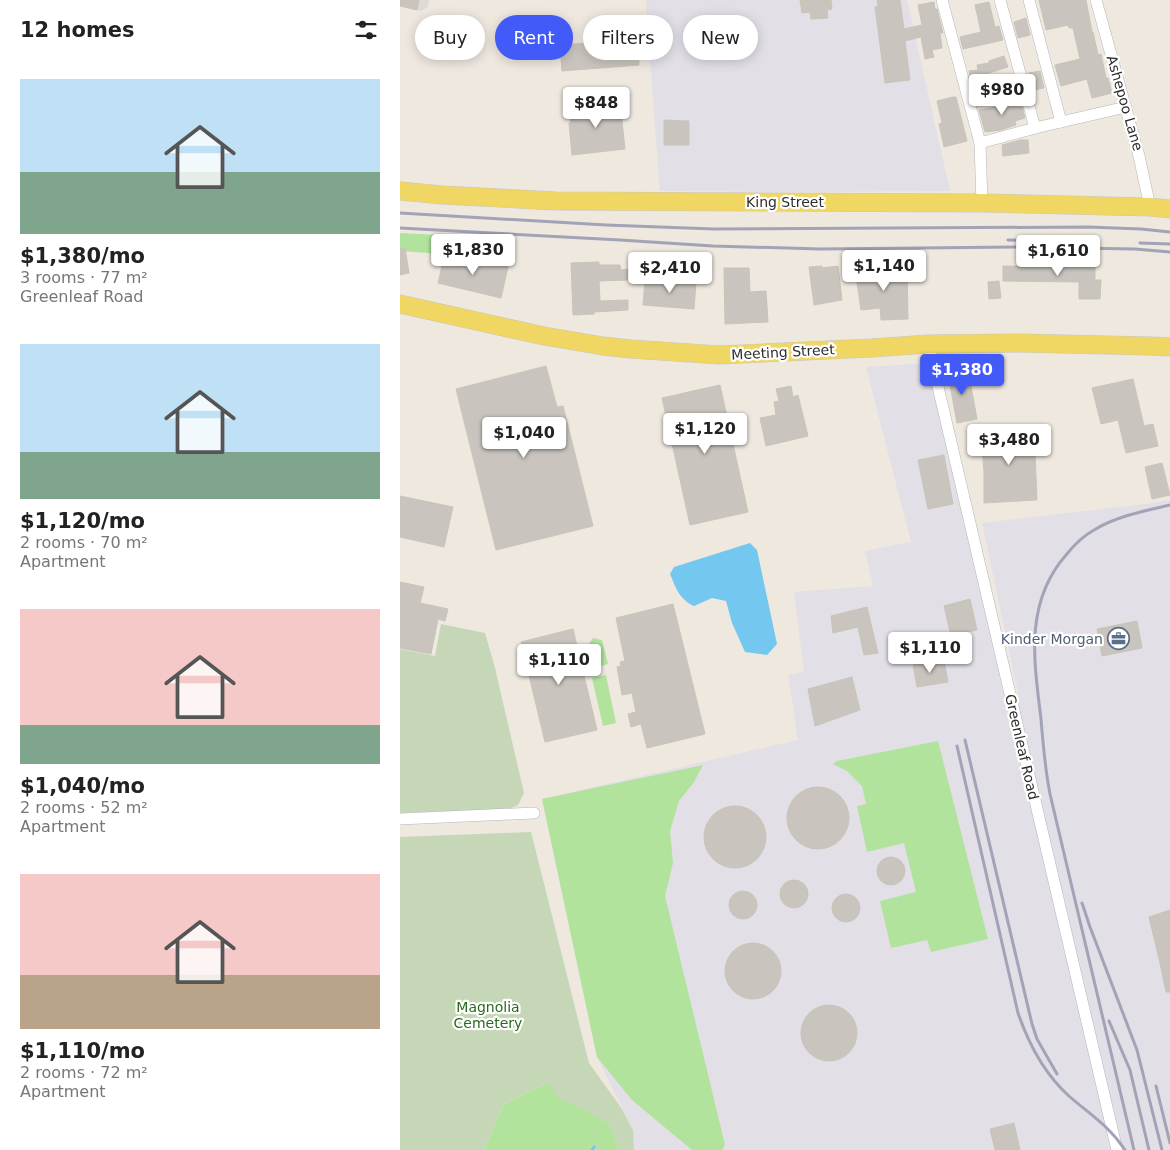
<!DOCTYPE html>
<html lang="en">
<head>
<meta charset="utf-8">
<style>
	body { margin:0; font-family:"DejaVu Sans",sans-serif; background:#f2f2f2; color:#222; height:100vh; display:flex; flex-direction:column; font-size:19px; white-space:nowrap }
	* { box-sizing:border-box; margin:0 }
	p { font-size:16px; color:#767676 }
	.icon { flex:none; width:28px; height:28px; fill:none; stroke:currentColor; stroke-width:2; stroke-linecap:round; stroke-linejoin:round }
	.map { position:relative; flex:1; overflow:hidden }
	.drawer { display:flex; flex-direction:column; background:#fff; width:400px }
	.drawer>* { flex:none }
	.top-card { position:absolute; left:15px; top:15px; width:475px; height:45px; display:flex; gap:10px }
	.price { position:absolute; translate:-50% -42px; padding:0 11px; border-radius:5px; background:#fff; color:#222; font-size:16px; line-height:32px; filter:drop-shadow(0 1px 2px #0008) }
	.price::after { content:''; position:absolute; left:50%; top:30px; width:15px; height:11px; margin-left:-8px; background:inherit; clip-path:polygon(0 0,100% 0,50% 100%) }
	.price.current { background:#425af8; color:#fff }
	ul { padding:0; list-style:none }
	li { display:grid; align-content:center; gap:10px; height:265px; padding:0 20px }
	li span { display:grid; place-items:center; height:155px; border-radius:0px; color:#555 }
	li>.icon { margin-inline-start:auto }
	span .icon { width:90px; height:90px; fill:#fffc; stroke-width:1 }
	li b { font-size:21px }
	h2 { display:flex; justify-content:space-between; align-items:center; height:60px; padding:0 20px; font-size:21px }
	.chip { padding:0 18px; border-radius:22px; background:#fff; box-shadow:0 2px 12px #0003; font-size:18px; line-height:45px }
	.chip.current { background:#425af8; color:#fff }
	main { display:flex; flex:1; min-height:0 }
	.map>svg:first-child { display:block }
</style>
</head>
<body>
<main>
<section class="drawer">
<h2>12 homes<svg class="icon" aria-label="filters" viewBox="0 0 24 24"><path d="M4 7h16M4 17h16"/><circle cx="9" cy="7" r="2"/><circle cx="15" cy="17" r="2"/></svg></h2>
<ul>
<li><span style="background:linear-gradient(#bfe0f5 60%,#7fa58c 0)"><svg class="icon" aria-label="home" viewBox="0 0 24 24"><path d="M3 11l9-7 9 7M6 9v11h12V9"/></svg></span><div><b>$1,380/mo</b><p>3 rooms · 77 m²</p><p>Greenleaf Road</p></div></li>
<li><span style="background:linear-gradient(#bfe0f5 70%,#7fa58c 0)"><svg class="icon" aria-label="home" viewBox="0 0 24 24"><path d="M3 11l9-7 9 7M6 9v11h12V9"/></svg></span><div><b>$1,120/mo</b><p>2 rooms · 70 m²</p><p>Apartment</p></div></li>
<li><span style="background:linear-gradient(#f6c9c9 75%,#7fa58c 0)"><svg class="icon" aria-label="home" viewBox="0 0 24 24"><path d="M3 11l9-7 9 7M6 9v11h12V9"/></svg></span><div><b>$1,040/mo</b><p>2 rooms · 52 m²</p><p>Apartment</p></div></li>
<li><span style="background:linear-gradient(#f6c9c9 65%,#b9a48a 0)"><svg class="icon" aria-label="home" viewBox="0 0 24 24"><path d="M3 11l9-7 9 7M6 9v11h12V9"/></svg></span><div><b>$1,110/mo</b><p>2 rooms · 72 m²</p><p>Apartment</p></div></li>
</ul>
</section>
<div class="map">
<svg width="770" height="1150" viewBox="0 0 770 1150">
	<rect width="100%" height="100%" fill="#eee8df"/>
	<g fill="#e2dfe7">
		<path d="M246,0h261l43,191 -154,1 -136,-1 -12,-157z"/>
		<path d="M532,363l74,332 13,2 -37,-174 164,-19 24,-4v650h-59l-5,-18 4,18h-476l-1,-20 -36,-73 -55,-258 256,-59 -10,-65 16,-3 -10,-80 79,-6 -8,-35 46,-9 -45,-175z"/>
	</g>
	<g fill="#b1e39d">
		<path d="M0,233l58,3 -2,19 -56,-4z"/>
		<path d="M193,638l9,2 6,24 -19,5 -4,-20z"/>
		<path d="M206,675l10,48 -13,3 -11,-48z"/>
		<path d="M538,741l50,198 -57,13 -4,-12 -36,8 -11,-47 36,-9 -12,-49 -37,9 -10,-46 9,-2 -4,-18 -15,-15 -14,-7 4,-3z"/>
		<path d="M303,765l-9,17 -15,19 -9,30 3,32 -8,33 60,249 -3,5h-30l-60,-50 -35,-43 -55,-258z"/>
		<path d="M147,1083l40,28 23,13 9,26h-135l20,-46z"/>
	</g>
	<g fill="#c5d7b6">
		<path d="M41,624l44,9 10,35 29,125 -6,12 -9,4 -109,4v-164l35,7z"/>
		<path d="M131,832l58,231 33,46 11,21 1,20h-15l-9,-26 -30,-16 -20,-9 -13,-16 -43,21 -20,46h-84v-313z"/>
	</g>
	<path fill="#dedbd6" d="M19,0h10l-1,7 -7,4 -4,-1z"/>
	<path fill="#74c7ee" d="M350,543l7,7 20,94 -10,11 -22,-3 -13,-29 -6,-22 -14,-3 -18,8c-15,-7 -18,-18 -24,-32l4,-7z"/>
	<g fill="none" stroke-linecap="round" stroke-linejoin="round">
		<path stroke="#74c7ee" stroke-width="3" d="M192,1150l2,-3"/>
	</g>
	<g fill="#c9c5be" stroke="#c9c4b8">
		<path d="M0,0h19l-2,10 -17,-4z"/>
		<path d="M400,0h31l1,9 -5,1 1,8 -17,1 -1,-7 -8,1z"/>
		<path d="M477,0h23l4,29 18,-4 -4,-20 16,-3 1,7h2l6,24h-3l2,15 -10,2 2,7 -9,2 -4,-22 -16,4 5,39 -25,3 -10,-76 3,-1z"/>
		<path d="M639,0h47l6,32h1l5,23 3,-1 5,24h2l4,15 -20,5 -5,-19 -26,7 -6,-21 25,-6 -7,-31h-4l-1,-3 -22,5z"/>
		<path d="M589,2l6,25 4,-1 4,14 -40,9 -3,-12 21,-5 -6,-27z"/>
		<path d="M626,18l4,17 -12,3 -4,-16z"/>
		<path d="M318,34l4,18 -15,3 -3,-17z"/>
		<path d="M238,40l1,25 -77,6 -2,-26z"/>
		<path d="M604,56l4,11 -19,6 1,7 -18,3 -3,-12 9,-1 -1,-5 12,-2v-2z"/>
		<path d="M640,71l4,17 -11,2 -4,-17z"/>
		<path d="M553,97h3l11,44 -23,6 -5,-23 3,-1 -5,-22z"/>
		<path d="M620,100l5,18 -10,3 1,4 -15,5 -16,2 -6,-22 23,-4v-2z"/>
		<path d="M220,103l5,46 -53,6 -3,-32h2l-1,-15z"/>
		<path d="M264,120l25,1v24h-25z"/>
		<path d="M620,140h8l1,13 -26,3 -1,-11z"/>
		<path d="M5,248l4,25 -9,2v-26z"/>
		<path d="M55,254l11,2 -1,6 19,5 2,-5 22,5 -7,31 -63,-15 6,-26 9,3z"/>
		<path d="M199,262v3h21l1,5 8,-1 -1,11 -29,1 1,20 28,-1v10l-34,2v2l-21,1 -2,-52z"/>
		<path d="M644,265l51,1v14h6l-1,19h-21v-17l-76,-1v-15l41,1z"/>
		<path d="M422,266v2l16,-2 4,34 -28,5 -5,-38z"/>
		<path d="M466,267l1,2 40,-1 1,51 -27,1 -1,-12 -19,2 -6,-41z"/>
		<path d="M324,268h25l1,24 16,-1 2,31 -43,2z"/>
		<path d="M245,279l51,3 -2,27 -51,-4z"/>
		<path d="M599,281l2,17 -12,1 -1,-17z"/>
		<path d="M146,366l11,41 6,-1 30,120 -97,24 -40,-161z"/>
		<path d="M568,370l9,49 -20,4 -9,-49z"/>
		<path d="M733,379l11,47 9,-2 5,22 -32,7 -8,-33 -17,4 -9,-36z"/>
		<path d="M320,385l28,127 -58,13 -28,-127z"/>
		<path d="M391,386l2,11 5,-2 10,41 -42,10 -6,-28 16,-3 -2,-13 5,-1 -3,-12z"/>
		<path d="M634,430l3,70 -53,3v-31l-3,-39z"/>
		<path d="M544,455l9,49 -25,5 -10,-49z"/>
		<path d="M762,463l8,32 -18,4 -7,-32z"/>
		<path d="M0,496l53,11 -9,40 -44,-10z"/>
		<path d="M0,582l24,5 -4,16 28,6 -3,12 -7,-2 -7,35 -31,-6z"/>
		<path d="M570,599l7,31 -26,6 -7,-30z"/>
		<path d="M273,604l32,130 -58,14 -6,-24 -10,3 -3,-13 8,-2 -4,-19 -10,2 -5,-28 4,-1 -1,-4 5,-1 -9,-43z"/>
		<path d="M467,607l11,46 -14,2 -6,-28 -25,6 -2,-17z"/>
		<path d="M737,621l5,27 -40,8 -5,-27z"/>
		<path d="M173,629l24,101 -52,12 -24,-100z"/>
		<path d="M544,660l4,22 -31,5 -4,-22z"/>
		<path d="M452,677l8,33 -45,16 -7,-37z"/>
		<circle cx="418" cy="818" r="31"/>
		<circle cx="335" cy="837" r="31"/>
		<circle cx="491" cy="871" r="14"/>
		<circle cx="394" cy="894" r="14"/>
		<circle cx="343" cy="905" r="14"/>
		<circle cx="446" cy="908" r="14"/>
		<path d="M770,910v82h-4l-6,-29 -11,-46z"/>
		<circle cx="353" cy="971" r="28"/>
		<circle cx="429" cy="1033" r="28"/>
		<path d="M614,1123l6,27h-25l-5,-21z"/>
	</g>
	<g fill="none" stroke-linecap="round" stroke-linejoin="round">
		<defs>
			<g id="street">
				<path d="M542,0l38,143 2,60"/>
				<path d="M600,0l35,128"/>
				<path d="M629,0l32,122"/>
				<path d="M696,0l43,156 11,51"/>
				<path d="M580,143l55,-15 91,-21"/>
				<path d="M528,344l189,806"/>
				<path d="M0,819l134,-6"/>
			</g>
			<g id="primary">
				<path d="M0,191l42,4 113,6 427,2 168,4 20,2"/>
				<path d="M0,304l144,32 59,10 28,3 88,6 153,-7 56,-4 91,-1 131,3 20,1"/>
			</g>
		</defs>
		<use href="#street" stroke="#b2b5c0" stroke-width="12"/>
		<use href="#primary" stroke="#c8c8c8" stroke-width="19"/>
		<use href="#street" stroke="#fff" stroke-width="11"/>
		<use href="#primary" stroke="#f0d662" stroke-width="18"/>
		<g stroke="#a2a3b6" stroke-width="3">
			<path d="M0,213l206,12 108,4 374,-2 53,2 29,3"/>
			<path d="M0,228l220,12 93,6 107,3 196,-2 119,2 35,3"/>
			<path d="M608,240l67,1"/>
			<path d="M740,243l30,1"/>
			<path d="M565,740l67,284 5,15 20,35"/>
			<path d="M557,746l61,267c11,32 26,61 52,84 21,18 40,30 55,53"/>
			<path d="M682,903l8,24 47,123 25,100"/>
			<path d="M709,1021l21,49 19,80"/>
			<path d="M756,1086l14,57"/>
			<path d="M734,1150l-84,-356c-5,-25 -7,-50 -9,-75 -7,-58 -17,-116 25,-164 8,-10 17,-19 28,-25 23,-14 50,-19 76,-25"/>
		</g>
	</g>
	<defs>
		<symbol id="office-ring" viewBox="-11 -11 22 22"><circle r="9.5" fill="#fff" stroke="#5c6f8a" stroke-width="1.5"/><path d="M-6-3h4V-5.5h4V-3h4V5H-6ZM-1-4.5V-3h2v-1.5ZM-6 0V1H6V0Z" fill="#5c6f8a"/></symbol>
	</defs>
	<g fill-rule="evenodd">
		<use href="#office-ring" x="706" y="626" width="25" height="25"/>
	</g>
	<g text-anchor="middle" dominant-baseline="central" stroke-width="4.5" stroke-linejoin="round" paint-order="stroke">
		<g font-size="14" fill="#2c2c2c" stroke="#fff">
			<text transform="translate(725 103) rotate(74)">Ashepoo Lane</text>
			<text x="385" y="202">King Street</text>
			<text transform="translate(383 352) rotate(-3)">Meeting Street</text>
			<text transform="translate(622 747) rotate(77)">Greenleaf Road</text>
		</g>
		<g font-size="14" fill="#4e5e75" stroke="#fff" text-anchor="end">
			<text x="703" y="639">Kinder Morgan</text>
		</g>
		<g font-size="14" fill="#286a1c" stroke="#fff">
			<text x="88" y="1007">Magnolia<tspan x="88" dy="16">Cemetery</tspan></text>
		</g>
	</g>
</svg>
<b class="price" style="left:602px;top:116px">$980</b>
<b class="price" style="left:196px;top:129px">$848</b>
<b class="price" style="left:73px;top:276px">$1,830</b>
<b class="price" style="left:658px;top:277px">$1,610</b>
<b class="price" style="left:484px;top:292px">$1,140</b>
<b class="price" style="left:270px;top:294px">$2,410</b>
<b class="price current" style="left:562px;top:396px">$1,380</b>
<b class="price" style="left:305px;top:455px">$1,120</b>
<b class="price" style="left:124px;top:459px">$1,040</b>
<b class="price" style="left:609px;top:466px">$3,480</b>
<b class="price" style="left:530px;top:674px">$1,110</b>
<b class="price" style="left:159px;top:686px">$1,110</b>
<div class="top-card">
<a class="chip">Buy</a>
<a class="chip current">Rent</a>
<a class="chip">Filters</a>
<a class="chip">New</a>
</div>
</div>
</main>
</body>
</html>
